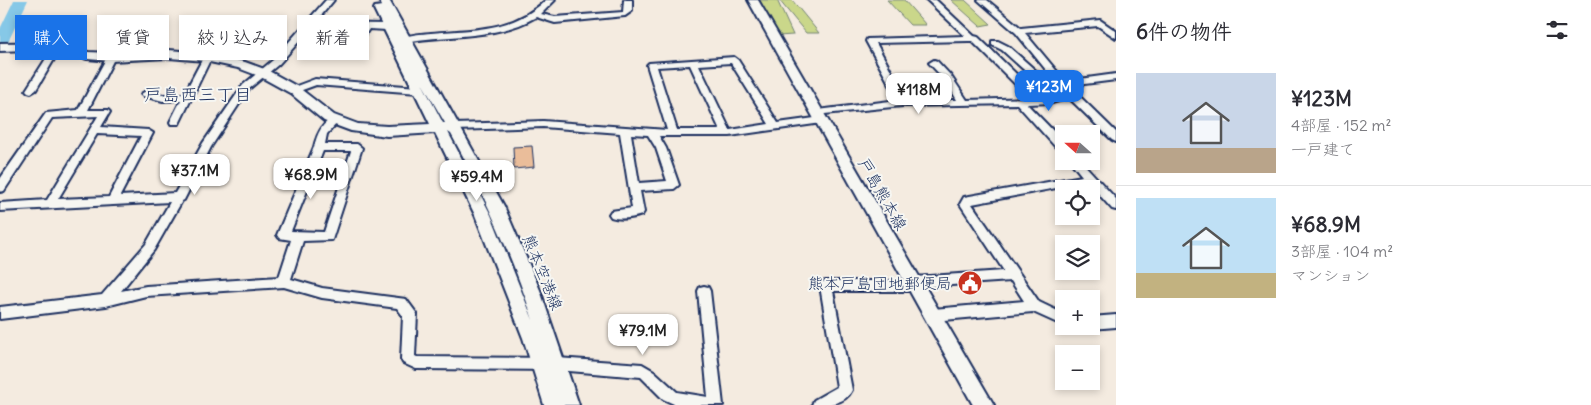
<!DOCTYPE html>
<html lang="ja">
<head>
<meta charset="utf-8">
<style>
	body { margin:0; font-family:Delius,"Klee One",sans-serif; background:#f2f2f3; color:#2b2b33; height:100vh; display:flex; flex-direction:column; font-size:19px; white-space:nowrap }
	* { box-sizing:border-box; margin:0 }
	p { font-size:16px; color:#7c7c81 }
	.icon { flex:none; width:28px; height:28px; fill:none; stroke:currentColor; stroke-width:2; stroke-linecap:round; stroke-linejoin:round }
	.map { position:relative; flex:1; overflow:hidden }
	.details { display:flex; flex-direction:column; background:#fff; width:475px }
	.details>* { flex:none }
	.top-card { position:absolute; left:15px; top:15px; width:475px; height:45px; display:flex; gap:10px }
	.needle { width:32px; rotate:291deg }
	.buttons { position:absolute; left:1055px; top:125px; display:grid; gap:10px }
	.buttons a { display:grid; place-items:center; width:45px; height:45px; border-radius:0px; background:#fff; box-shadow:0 2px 8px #0003; font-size:25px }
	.price { position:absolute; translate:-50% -42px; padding:0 11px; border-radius:10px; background:#fff; color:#222; font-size:16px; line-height:32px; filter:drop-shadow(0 1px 2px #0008) }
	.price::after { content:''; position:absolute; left:50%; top:30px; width:15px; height:11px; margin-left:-8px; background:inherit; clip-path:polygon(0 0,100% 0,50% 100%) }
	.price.selected { background:#1a73e8; color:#fff }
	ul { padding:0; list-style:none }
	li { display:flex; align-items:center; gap:15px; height:125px; padding:0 20px }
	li+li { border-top:1px solid #e1e1e2 }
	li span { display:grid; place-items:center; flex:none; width:140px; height:100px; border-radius:0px; color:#555 }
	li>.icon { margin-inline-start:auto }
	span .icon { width:60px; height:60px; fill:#fffc; stroke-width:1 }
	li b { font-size:21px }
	h2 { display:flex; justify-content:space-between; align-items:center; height:60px; padding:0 20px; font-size:21px }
	.tag { padding:0 18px; border-radius:0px; background:#fff; box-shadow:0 2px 8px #0003; font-size:18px; line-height:45px }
	.tag.selected { background:#1a73e8; color:#fff }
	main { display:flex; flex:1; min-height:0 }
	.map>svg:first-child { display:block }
</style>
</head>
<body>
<main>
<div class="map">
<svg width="1116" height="405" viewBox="0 0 1116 405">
	<rect width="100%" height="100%" fill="#f4ebe0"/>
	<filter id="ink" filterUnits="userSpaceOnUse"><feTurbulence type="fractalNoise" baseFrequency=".02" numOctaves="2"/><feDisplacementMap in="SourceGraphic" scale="10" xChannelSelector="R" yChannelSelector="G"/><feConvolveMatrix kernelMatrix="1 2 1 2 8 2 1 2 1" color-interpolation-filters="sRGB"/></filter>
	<g filter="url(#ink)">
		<g fill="#cad78a" stroke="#728374">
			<path d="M753,0h24l16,35 -15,1z"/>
			<path d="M779,0h13l27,33h-13z"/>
			<path d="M887,0h17l22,25h-16z"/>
			<path d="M951,0h14l26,24 -11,2z"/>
		</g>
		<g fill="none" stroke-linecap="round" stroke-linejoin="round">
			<path fill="#86c8e7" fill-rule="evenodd" d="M14,0h14l-21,44 -2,3 -5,1v-19z"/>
		</g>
		<path fill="#eabd9a" stroke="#1b2f5e" d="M532,146l2,21 -20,2 -1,-22z"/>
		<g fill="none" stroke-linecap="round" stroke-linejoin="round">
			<defs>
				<g id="street">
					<path d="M326,0h8l-19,23 72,1 4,3 -4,3 -18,-1 -11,17 -3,1 -4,-3 9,-16h-49l-32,36 -30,25 -38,58 -27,53 -2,1 -28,49 -33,41 25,-5 133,-9 12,-37 -12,-2 -2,-3 37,-88c3,-13 8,-25 21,-30l5,3 -13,14 -2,10h32l5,4 -30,92 -29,1 -12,38 31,9 84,11 11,15 -2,42 2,1 140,1 85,6 12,7 23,21 31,5 -10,-106 2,-4 4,-1 4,1 2,4 13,114h-47l-13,-6 -22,-22 -84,-7 -141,-1 -13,-6 -2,-4 2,-43 -6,-8 -75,-10 -38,-11 -138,9 -40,10 -106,13v-12l102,-12 44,-51 24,-42 -170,9v-8l47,-3 51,-84 -46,2 -48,73 -4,1v-13l46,-66 32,-3 29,-53 4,-3 3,1 1,2 -27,53h20l2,2 -9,15 47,3 5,3 -33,63 55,-3 28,-50 40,-58 30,-25zM97,134l44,2 -32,61 -51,2zM323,151h28l-27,81 -33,-1z"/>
					<path d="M546,0h9l-14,14 14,3 68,-5 1,-12h8v11l-7,5 -70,7 -19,-6c-40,23 -87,17 -130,25l-4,-3c6,-5 20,-5 29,-6 44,-4 81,-1 115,-33z"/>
					<path d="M927,0h9l38,36 4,1 62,60h14l-52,-47 -10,-5v-4h6l10,5 54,48 2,-2 -48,-59 -38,-33h9l34,28 79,-8 16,11v7l-18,-12 -73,7 40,48 51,-7v6l-47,6 47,46v10l-4,-2 -43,-42 -17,5 -25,1 37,38v11l-4,-1 -43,-48 -115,2 -87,9 -2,-2 5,-3 80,-10 -32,-59 1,-2 98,-3zM968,41h4l57,57 -62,2 -16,-24 -14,-15 -3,-1 -5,3 16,17 12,20h-50l-31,-57z"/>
					<path d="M58,43l4,3 -26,44 -5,3 -3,-1 -2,-2 28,-44z"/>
					<path d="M207,55l4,3 -31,64 -1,2h-8l-1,-2 11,-22 -18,1 -20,-5 -2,-2 5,-3 17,4 21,-1 19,-36z"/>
					<path d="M734,57l4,3 40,63 44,-6 5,3 -5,3 -92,13h-71l7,12 13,37 -5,4 -34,2 4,21 -2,3c-9,3 -22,5 -31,2l-2,-3 2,-3 21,-3 -12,-75 -77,-6 -88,3 -5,-3 5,-3 88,-3 124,9 -20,-65 2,-2zM731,63l38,61 -39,6 -31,-65zM690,65l30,65h-43l-20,-63zM631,134l17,1 8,13 11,33 -28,2z"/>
					<path d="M315,79l103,8 5,3 -5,3 -102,-8 -22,8 -5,-3 2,-2z"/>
					<path d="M1070,161h11l35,38v11l-4,-1 -24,-27 -116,22 67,98 25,12v12l-31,-14 -100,9 -5,-2 -2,-4 2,-4 5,-2 91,-8 -13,-20 -89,6 -2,3 -4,1h-83l19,99c-7,15 -26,15 -40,15l2,-5 23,-13 -17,-101 2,-4 4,-1h82l6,-4 90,-6 -44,-67 4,-7 118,-21z"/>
					<path d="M1116,315v12l-25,2 -5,-3h5v-9z"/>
				</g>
				<g id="secondary">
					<path d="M379,0h10l115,206 36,84 39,115h-35l-21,-67 -48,-123 -40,-82 -48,3 -36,-5 -27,-10 -34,-28 -31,-17 -21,-8 -33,-7 -36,-3 -58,3 -24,-2 -30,-10 -57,2v-8l58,-1 30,10 23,1 58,-3 36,3 40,9 22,8 31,17 36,28 24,9 29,2 43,-2 -56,-115 1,-2 7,-1zM422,83l23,40h-2zM448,132l3,2c33,60 61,121 82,186l-42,-105z"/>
					<path d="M748,0h10l236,405h-21z"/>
				</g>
			</defs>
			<use href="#street" stroke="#1b2f5e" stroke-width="4"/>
			<use href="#secondary" stroke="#1b2f5e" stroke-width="4"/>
			<use href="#street" fill="#f6f6f2" fill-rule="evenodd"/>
			<use href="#secondary" fill="#f6f6f2" fill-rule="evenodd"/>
		</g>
	</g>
	<defs>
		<symbol id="civic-disc" viewBox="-11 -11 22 22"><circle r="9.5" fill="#c8321e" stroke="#f6f6f2"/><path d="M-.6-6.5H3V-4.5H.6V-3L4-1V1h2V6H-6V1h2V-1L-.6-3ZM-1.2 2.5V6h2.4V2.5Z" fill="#fff"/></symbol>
	</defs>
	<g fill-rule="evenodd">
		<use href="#civic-disc" x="956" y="269" width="28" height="28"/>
	</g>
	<g text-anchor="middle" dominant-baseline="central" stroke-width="4" stroke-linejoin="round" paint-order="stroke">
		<g font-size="16" fill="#1b2f5e" stroke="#f6f6f2">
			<text transform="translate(883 194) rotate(60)">戸島熊本線</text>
			<text transform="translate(543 272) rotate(68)">熊本空港線</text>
		</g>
		<g font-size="16" fill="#1b2f5e" stroke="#f6f6f2" text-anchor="end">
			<text x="952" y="283">熊本戸島団地郵便局</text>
		</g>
		<g font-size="18" fill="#1b2f5e" stroke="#f6f6f2">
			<text x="198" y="94">戸島西三丁目</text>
		</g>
	</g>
</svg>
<div class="buttons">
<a><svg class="needle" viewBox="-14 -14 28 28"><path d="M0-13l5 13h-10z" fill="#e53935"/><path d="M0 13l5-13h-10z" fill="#7c7c81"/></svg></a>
<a><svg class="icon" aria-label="locate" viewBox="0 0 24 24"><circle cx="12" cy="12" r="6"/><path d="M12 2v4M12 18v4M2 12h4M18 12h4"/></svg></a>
<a><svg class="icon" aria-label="layers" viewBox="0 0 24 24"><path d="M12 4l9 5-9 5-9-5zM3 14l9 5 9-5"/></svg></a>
<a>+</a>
<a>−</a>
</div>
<b class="price selected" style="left:1049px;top:112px">¥123M</b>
<b class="price" style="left:919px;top:115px">¥118M</b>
<b class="price" style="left:195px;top:196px">¥37.1M</b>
<b class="price" style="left:311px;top:200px">¥68.9M</b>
<b class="price" style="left:477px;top:202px">¥59.4M</b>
<b class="price" style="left:643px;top:356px">¥79.1M</b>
<div class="top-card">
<a class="tag selected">購入</a>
<a class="tag">賃貸</a>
<a class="tag">絞り込み</a>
<a class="tag">新着</a>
</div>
</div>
<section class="details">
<h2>6件の物件<svg class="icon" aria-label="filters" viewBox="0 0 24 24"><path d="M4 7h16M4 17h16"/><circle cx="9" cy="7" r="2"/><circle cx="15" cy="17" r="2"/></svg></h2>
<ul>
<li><span style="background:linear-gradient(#c9d6e8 75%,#b9a48a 0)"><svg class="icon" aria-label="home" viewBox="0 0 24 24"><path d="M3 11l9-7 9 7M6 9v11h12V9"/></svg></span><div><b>¥123M</b><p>4部屋 · 152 m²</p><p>一戸建て</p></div></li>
<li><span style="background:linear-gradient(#bfe0f5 75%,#c2b280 0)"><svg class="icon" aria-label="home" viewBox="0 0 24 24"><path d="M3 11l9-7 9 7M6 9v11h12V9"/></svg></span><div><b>¥68.9M</b><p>3部屋 · 104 m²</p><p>マンション</p></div></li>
</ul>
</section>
</main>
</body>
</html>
